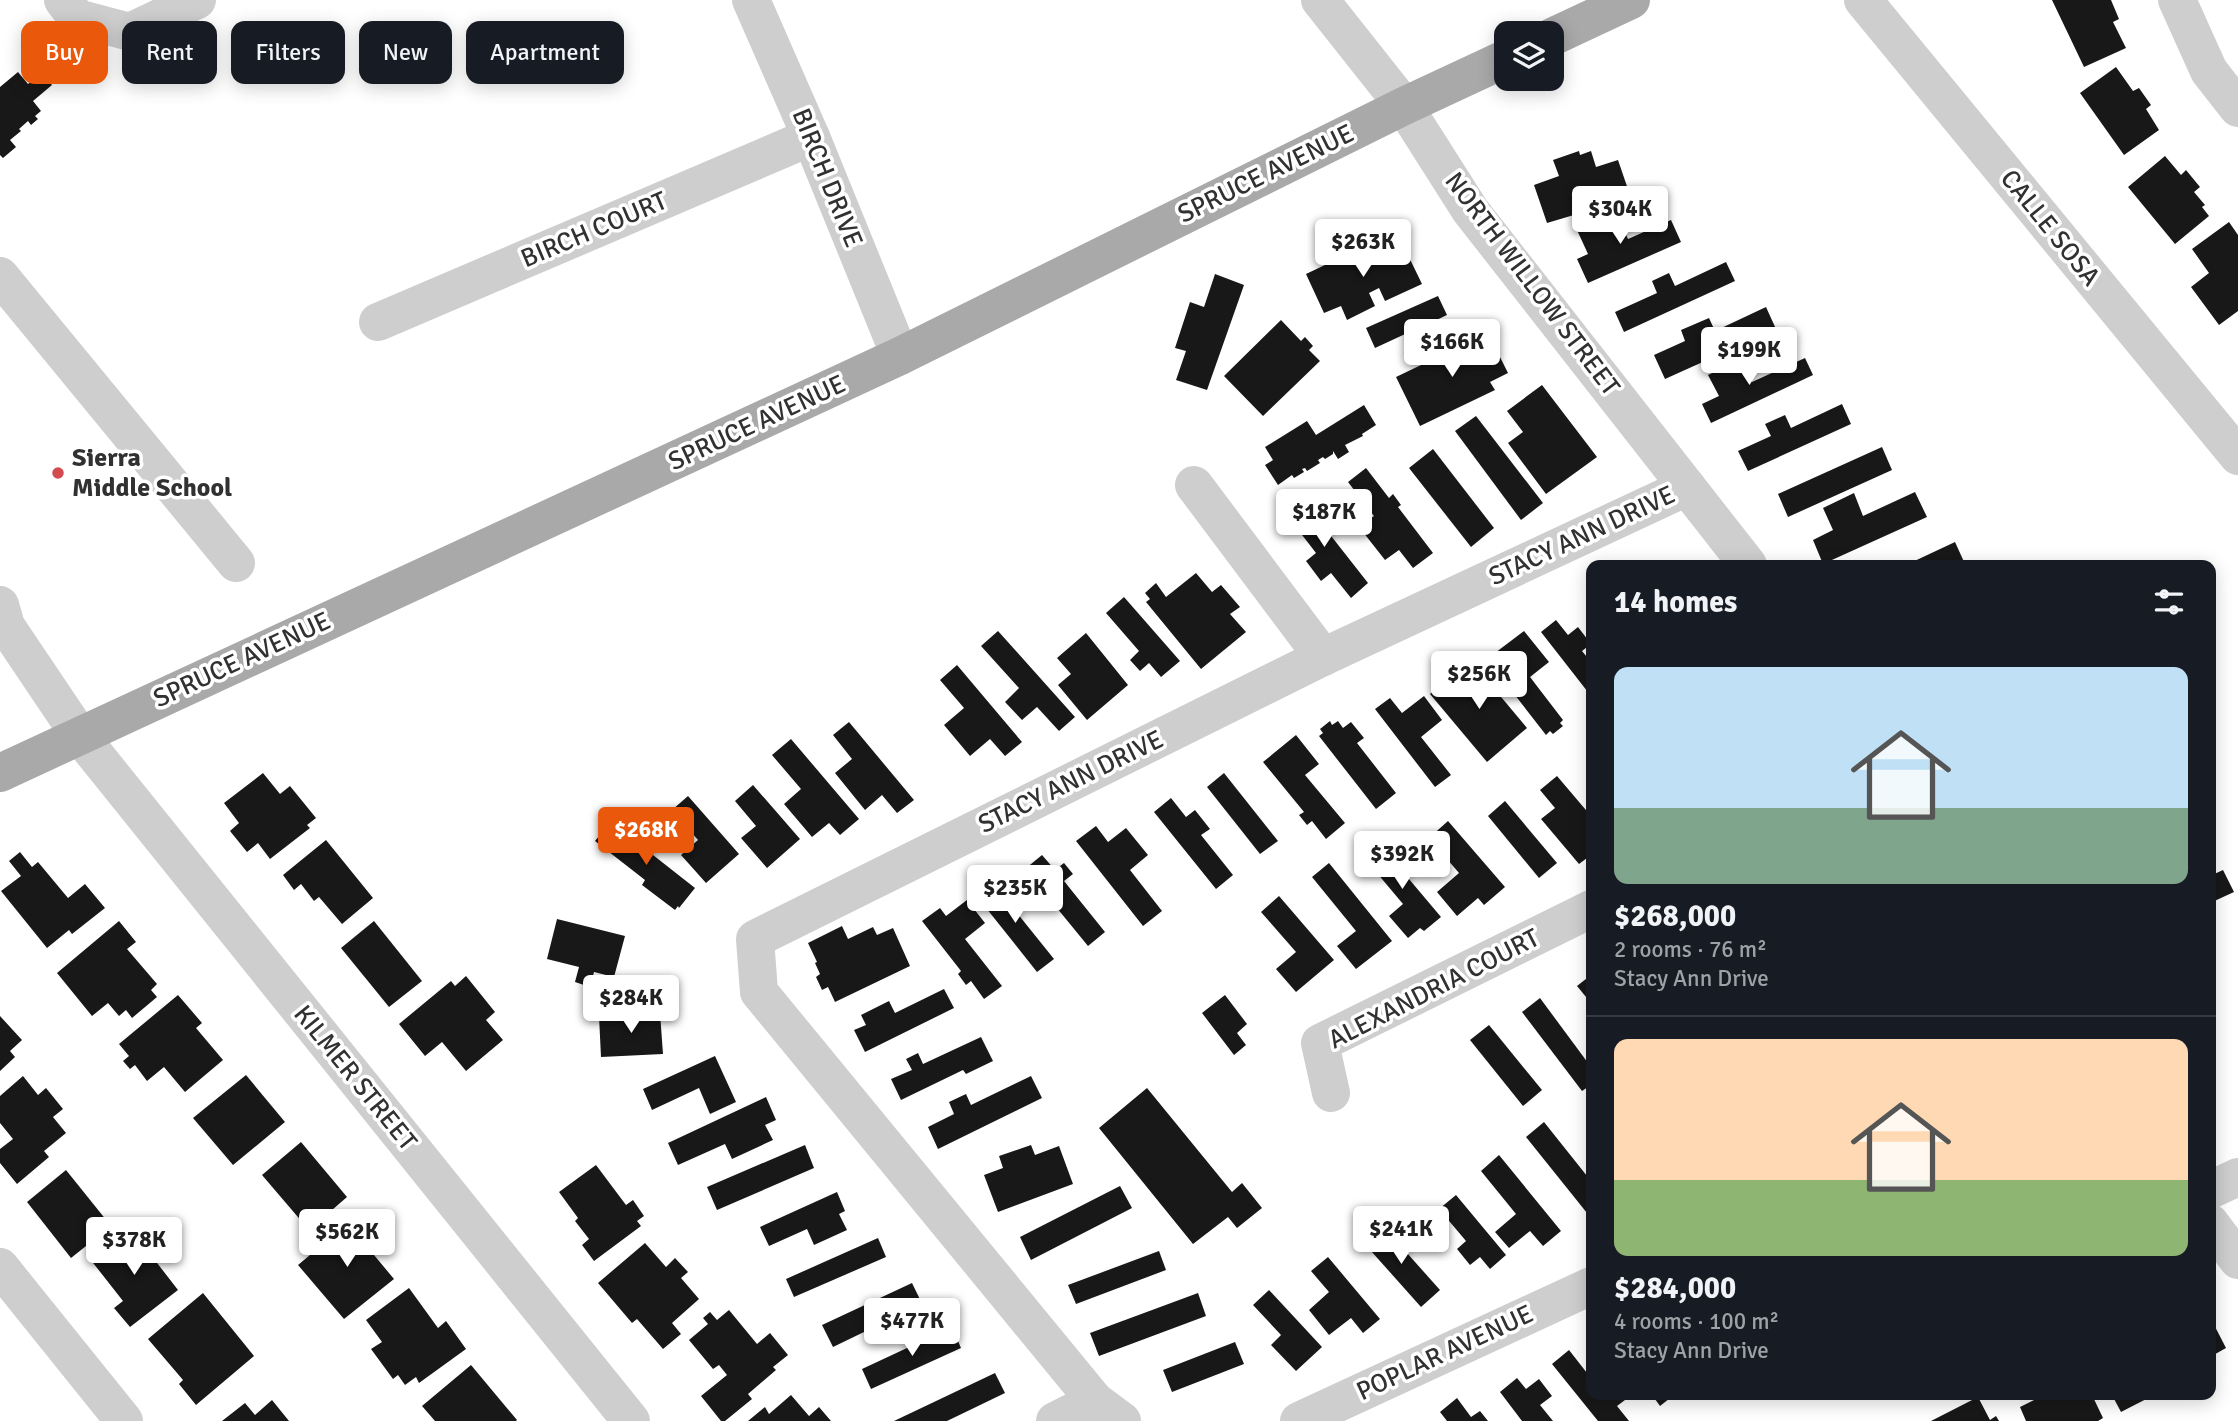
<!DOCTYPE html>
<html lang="en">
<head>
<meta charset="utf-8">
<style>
	body { margin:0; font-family:Signika,sans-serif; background:#242831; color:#f1f3f6; height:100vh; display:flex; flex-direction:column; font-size:26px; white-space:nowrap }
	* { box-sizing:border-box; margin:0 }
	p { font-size:23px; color:#9ea1a6 }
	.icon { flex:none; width:38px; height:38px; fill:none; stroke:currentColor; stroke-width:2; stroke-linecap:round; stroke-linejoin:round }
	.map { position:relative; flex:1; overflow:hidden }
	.panel { position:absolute; left:1586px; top:560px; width:630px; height:840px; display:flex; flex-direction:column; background:#171b24; border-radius:14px; box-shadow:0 4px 18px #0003 }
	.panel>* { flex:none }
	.top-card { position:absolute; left:21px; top:21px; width:665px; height:63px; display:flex; gap:14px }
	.controls { position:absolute; left:1494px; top:21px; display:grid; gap:14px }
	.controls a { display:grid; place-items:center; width:70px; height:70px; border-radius:14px; background:#171b24; box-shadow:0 4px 18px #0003; font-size:35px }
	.price { position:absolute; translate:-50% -60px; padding:0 16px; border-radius:7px; background:#fff; color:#222; font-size:23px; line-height:46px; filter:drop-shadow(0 2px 4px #0008) }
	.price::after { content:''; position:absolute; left:50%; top:42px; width:21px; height:16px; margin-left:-10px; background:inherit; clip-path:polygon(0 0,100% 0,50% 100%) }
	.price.on { background:#ea580c; color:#fff }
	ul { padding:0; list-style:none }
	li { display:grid; align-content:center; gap:14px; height:371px; padding:0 28px }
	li+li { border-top:2px solid #363941 }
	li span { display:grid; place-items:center; height:217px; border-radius:14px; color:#555 }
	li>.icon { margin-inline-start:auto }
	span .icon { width:126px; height:126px; fill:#fffc; stroke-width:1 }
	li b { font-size:30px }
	h2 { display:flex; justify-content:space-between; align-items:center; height:84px; padding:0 28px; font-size:30px }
	.chip { padding:0 24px; border-radius:14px; background:#171b24; box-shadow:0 4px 18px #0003; font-size:24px; line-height:63px }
	.chip.on { background:#ea580c; color:#fff }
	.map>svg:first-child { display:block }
</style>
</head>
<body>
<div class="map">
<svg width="2238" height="1421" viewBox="0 0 2238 1421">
	<rect width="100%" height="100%" fill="#fff"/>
	<g fill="#181818">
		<path d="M2052,0h59l8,19 -6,3 13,26 -42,19z"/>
		<path d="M2116,67l17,24 6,-3 12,17 -5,4 13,21 -35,25 -44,-62z"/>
		<path d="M18,72l10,12 14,-11 10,12 -19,16 8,10 -6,5 3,3 -7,6 -3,-4 -9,8 2,2 -11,9 6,7 -13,11 -3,-3v-68z"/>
		<path d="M1579,151l1,4 11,-4 5,16 22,-7 13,38 -84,25 -13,-38 25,-9 -6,-16z"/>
		<path d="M2165,156l16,19 5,-5 14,17 -6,5 11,13 -3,2 7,9 -34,28 -47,-57z"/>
		<path d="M1616,213l12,26 43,-19 10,22 -93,41 -11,-24 11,-5 -11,-24z"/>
		<path d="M2229,222l9,13v76l-19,14 -28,-38 18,-14 -17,-24z"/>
		<path d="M1384,237l9,20 13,-6 16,33 -37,17 -6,-13 -10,5 6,13 -28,14 -6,-14 -17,7 -18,-39z"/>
		<path d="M1726,262l9,19 -111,51 -9,-20 42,-19 -5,-12 17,-8 6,13z"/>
		<path d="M1215,274l29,11 -37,105 -31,-10 10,-29 -11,-3 15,-46 14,5z"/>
		<path d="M1438,296l9,19 -19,9 6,12 -12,6 -6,-13 -41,19 -9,-20z"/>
		<path d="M1766,307l10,22 -111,50 -11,-24 31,-14 -4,-11 28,-12 6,13z"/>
		<path d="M1281,320l20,21 4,-4 8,9 -4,4 11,11 -57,55 -39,-40z"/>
		<path d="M1488,333l20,40 -18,9 5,8 -75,36 -24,-49z"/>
		<path d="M1805,358l8,17 -102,48 -9,-19 17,-8 -11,-21 33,-16 11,23z"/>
		<path d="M1542,385l55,72 -51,37 -38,-51 15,-11 -16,-21z"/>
		<path d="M1842,404l9,20 -103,47 -10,-20 33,-15 -6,-12 20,-9 6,13z"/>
		<path d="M1364,405l12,20 -14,9 1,2 -18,9 4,7 -11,7 -5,-8v3l-8,5 -2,-2 -5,3 2,3 -13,8 -2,-3 -3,1 2,3 -10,6 -2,-3 -14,10 -13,-20 8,-5 -8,-13 42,-26 9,14z"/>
		<path d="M1476,416l67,87 -22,17 -66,-89z"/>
		<path d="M1882,447l10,23 -104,47 -10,-23z"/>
		<path d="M1433,449l61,79 -23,19 -62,-79z"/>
		<path d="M1366,468l23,30 4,-4 8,11 -3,2 35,46 -20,15 -14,-18 -14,10 -26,-33 15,-11 -26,-34z"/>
		<path d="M1915,492l12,25 -104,47 -10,-24 20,-10 -10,-22 31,-15 9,23z"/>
		<path d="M1299,495l69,88 -17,15 -20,-25 -10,8 -15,-20 10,-8 -34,-44z"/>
		<path d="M1955,542l10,22 -59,1z"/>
		<path d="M1196,573l16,19 9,-7 19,22 -10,7 16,18 -45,37 -55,-67 4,-3 -5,-6 11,-10 10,14z"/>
		<path d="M1124,597l56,64 -19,16 -12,-14 -9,8 -10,-11 9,-9 -33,-38z"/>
		<path d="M1556,620l12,15 10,-8 13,17 -9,7 9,11v34l-50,-64z"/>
		<path d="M998,631l77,86 -16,14 -22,-24 -15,13 -17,-18 14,-14 -38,-42z"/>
		<path d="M1524,631l25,31 -19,15 33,43 -3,3 3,3 -10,8 -3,-3 -4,4 -59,-76z"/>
		<path d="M1086,633l42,52 -41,35 -29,-35 13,-11 -14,-16z"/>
		<path d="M1471,661l56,67 -40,34 -57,-68z"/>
		<path d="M957,665l65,77 -17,14 -15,-17 -20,17 -26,-31 20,-17 -24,-28z"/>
		<path d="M1424,696l18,24 -21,17 30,38 -16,12 -60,-78 15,-11 12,15z"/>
		<path d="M1330,721l2,4 6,-4 5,7 8,-6 13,16 -7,5 39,50 -20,16 -57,-73 4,-3 -3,-4z"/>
		<path d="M849,722l65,78 -17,13 -15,-18 -17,15 -30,-37 17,-14 -19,-24z"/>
		<path d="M1296,735l23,29 -14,11 40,48 -19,16 -14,-18 -5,4 -8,-10 5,-3 -41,-50z"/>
		<path d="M791,739l68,80 -19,16 -11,-12 -17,14 -28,-33 17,-15 -29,-34z"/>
		<path d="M263,773l17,21 10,-8 26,32 -9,7 3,3 -40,31 -12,-16 -11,9 -17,-21 9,-8 -15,-20z"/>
		<path d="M1224,773l54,68 -18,13 -53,-67z"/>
		<path d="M1557,776l34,40v39l-12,9 -38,-45 14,-11 -15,-18z"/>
		<path d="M753,785l47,54 -33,29 -26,-30 15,-12 -21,-25z"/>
		<path d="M688,796l51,58 -33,29 -25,-28 17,-15 -26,-30z"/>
		<path d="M1171,798l15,19 9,-7 15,19 -9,6 32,40 -17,14 -62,-77z"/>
		<path d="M1505,801l52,62 -18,15 -51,-62z"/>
		<path d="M1448,821l57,66 -21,18 -6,-7 -21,18 -20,-24 22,-19 -30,-35z"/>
		<path d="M611,822l84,66 -16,20 -1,-2 -3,4 -33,-25 3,-5 -50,-39z"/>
		<path d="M1096,826l12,16 18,-14 22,27 -18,15 32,41 -19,15 -67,-85z"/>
		<path d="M326,840l47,58 -31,26 -23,-27 -5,4 -13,-17 -7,6 -11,-15z"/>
		<path d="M1378,840l14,17 6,-6 7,8 -7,7 43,51 -17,14 -4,-3 -12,10 -19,-22 14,-12 -42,-50z"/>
		<path d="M20,852l12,15 6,-5 30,36 17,-14 20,24 -33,26 -3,-4 -22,18 -46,-57 20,-15 -12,-15z"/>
		<path d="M1042,855l13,15 9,-7 9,11 -9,7 41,51 -17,14 -63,-77z"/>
		<path d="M1329,863l63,78 -36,28 -19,-23 19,-15 -44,-54z"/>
		<path d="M2223,870l11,22 -24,11v-27z"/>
		<path d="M990,882l11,14 8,-6 4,7 4,-3 5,7 -9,7 41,51 -17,13 -62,-78z"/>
		<path d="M1279,896l55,64 -38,32 -20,-23 20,-17 -35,-40z"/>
		<path d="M967,900l18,23 -20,16 37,47 -18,13 -13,-18 -5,4 -8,-11 3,-3 -39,-50 18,-13 6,8z"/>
		<path d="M557,919l68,17 -11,41 -20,-5 -4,15 -15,-5 4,-15 -32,-8z"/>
		<path d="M119,921l17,21 -9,7 30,35 -6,6 6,7 -25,21 -6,-8 -7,6 -11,-13 -16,13 -35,-43z"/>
		<path d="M374,921l48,60 -33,26 -48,-59z"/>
		<path d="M842,926l6,13 25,-12 4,8 16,-7 17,38 -75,36 -7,-15 -6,3 -6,-13 4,-3 -5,-11 2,-1 -9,-19z"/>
		<path d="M1591,975v28l-14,-17z"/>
		<path d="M466,976l29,36 -9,8 17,20 -37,31 -24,-29 -17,14 -26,-32 52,-43 4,5z"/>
		<path d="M944,989l10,19 -89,44 -11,-22 12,-5 -5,-10 28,-14 6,12z"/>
		<path d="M178,995l24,28 -6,5 27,32 -38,32 -21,-25 -17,14 -12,-16 -5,4 -7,-8 6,-5 -10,-12z"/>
		<path d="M1225,995l22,29 -10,9 9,12 -12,10 -32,-42z"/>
		<path d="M1540,998l51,69v18l-9,6 -60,-79z"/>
		<path d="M660,1013l3,41 -62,3 -2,-41z"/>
		<path d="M0,1016l22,24 -12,11 5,6 -15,14z"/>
		<path d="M1489,1025l53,65 -19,16 -53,-66z"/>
		<path d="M981,1037l12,24 -27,13 -3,-4 -62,30 -10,-21 21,-9 -6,-11 12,-6 5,11z"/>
		<path d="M715,1056l21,46 -26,12 -11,-26 -47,22 -9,-21z"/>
		<path d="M246,1075l39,47 -52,43 -40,-47z"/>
		<path d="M23,1076l15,19 8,-7 17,21 -10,8 13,16 -22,18 5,6 -32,27 -17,-21v-14l13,-10 -13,-16v-27z"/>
		<path d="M1031,1076l11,22 -104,51 -10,-22 26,-13 -5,-12 17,-8 5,11z"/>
		<path d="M1147,1088l85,104 10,-9 20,25 -25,20 -9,-11 -35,27 -94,-116z"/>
		<path d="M766,1097l10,23 -11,5 8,15 -41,19 -7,-15 -47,21 -10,-22z"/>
		<path d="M1544,1122l47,59v37l-65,-81z"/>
		<path d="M301,1142l46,55 -38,33 -47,-55z"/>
		<path d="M805,1145l9,23 -97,42 -10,-23z"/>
		<path d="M1031,1145l4,10 24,-9 14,38 -75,28 -14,-37 19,-7 -4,-12z"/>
		<path d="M1499,1155l62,76 -18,15 -13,-15 -21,17 -14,-16 21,-18 -35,-43z"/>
		<path d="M596,1165l30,40 7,-5 11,16 -7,5 4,5 -47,35 -12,-16 7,-6 -14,-18 3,-3 -19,-26z"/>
		<path d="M66,1170l45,56 -40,32 -44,-56z"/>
		<path d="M1120,1186l12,22 -101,52 -11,-23z"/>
		<path d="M837,1192l8,19 -6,3 8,16 -33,15 -7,-16 -38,17 -9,-19z"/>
		<path d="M1456,1195l50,60 -16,14 -10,-12 -10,8 -13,-16 9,-8 -27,-32z"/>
		<path d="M358,1215l16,20 -10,8 30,36 -50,40 -46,-54z"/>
		<path d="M1382,1225l58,65 -19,17 -58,-65z"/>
		<path d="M130,1228l48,62 -48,37 -16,-19 9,-7 -33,-42z"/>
		<path d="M878,1238l8,19 -92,40 -8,-18z"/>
		<path d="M645,1243l21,24 9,-9 13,14 -7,6 18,21 -27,24 9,11 -18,15 -26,-30 -5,4 -34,-40z"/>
		<path d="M1159,1251l7,19 -90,34 -8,-19z"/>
		<path d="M1328,1257l52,62 -17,14 -12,-15 -22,17 -20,-25 20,-18 -18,-21z"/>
		<path d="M912,1283l22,45 -29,14 -12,-24 -60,29 -11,-22z"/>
		<path d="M409,1288l29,40 8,-7 20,28 -47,34 -3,-6 -11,8 -7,-10 -5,4 -22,-30 11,-7 -16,-22z"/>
		<path d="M1269,1290l53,57 -26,24 -25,-26 10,-10 -28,-30z"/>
		<path d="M203,1293l51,63 -58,49 -17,-21 4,-4 -35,-41z"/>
		<path d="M1198,1293l8,23 -107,40 -9,-23z"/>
		<path d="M729,1310l28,34 13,-11 18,22 -15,12 3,3 -28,24 4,5 -27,22h-4l-20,-25 26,-21 -8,-10 -6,4 -24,-29 19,-16 -5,-6 7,-6 7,8z"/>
		<path d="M2210,1317l16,31 -16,9z"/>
		<path d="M952,1327l9,21 -90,41 -9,-20z"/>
		<path d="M1235,1342l9,22 -72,28 -9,-22z"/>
		<path d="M1569,1350l18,23 4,-3v25h36l2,2 -12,9 12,15h-31l-46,-57z"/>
		<path d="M471,1365l46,55 -1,1h-81l-13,-15z"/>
		<path d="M995,1373l10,20 -58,28h-53z"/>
		<path d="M1517,1378l9,11 13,-10 13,17 -12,9 13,16h-31l-22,-29z"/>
		<path d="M791,1395l18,21 10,-9 12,14h-83l17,-14 4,7z"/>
		<path d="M1652,1395h22l-14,11z"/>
		<path d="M2037,1395h55l11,23 -5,3h-72l-6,-14 18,-9z"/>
		<path d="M2112,1395h42l-33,17z"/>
		<path d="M1978,1397l12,23 6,-4 3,5h-68z"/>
		<path d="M1457,1398l14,19 9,-6 8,10h-41l-7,-9z"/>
		<path d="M272,1400l17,21h-67l23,-18 10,12z"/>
	</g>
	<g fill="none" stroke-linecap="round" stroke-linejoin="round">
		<g stroke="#cecece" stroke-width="38">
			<path d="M63,0l14,18 53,14 67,-32"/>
			<path d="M751,0l60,137 89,219"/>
			<path d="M1320,0l84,106 66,104 278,355"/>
			<path d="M1863,0l375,456"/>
			<path d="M2177,0l32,71 29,37"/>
			<path d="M0,276l236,287"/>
			<path d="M378,322l433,-185"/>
			<path d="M1194,485l129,172"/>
			<path d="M0,605l6,21 74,110 551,685"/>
			<path d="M1331,1093l-11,-50 271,-134"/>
			<path d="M2210,1190l28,-13"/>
			<path d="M2210,1223l28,37"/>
			<path d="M0,1267l124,154"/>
			<path d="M1095,1401l-336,-409 -4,-53 568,-282 364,-170"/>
			<path d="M1055,1421l40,-20 27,20"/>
			<path d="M1299,1421l292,-135"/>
		</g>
		<g stroke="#a9a9a9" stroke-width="38">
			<path d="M1552,37l79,-37"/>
			<path d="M0,773l900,-417 504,-250 103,-48"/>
		</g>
	</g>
	<circle fill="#d14b51" stroke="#fff" stroke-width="2.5" cx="58" cy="473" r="7"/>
	<g text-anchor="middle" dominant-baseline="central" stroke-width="7" stroke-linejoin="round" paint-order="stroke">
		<g font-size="26" fill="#313131" stroke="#fff">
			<text transform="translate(1266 174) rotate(-26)">SPRUCE AVENUE</text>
			<text transform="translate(827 178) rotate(68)">BIRCH DRIVE</text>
			<text transform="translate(2050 228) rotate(51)">CALLE SOSA</text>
			<text transform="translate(594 230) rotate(-23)">BIRCH COURT</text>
			<text transform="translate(1532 284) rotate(53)">NORTH WILLOW STREET</text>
			<text transform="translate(757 423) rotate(-25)">SPRUCE AVENUE</text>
			<text transform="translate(1582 536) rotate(-25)">STACY ANN DRIVE</text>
			<text transform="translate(242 660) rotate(-25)">SPRUCE AVENUE</text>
			<text transform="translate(1071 782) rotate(-26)">STACY ANN DRIVE</text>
			<text transform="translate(1434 989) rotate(-27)">ALEXANDRIA COURT</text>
			<text transform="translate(355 1078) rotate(51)">KILMER STREET</text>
			<text transform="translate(1445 1353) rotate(-25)">POPLAR AVENUE</text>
		</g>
		<g font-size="26" font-weight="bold" fill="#313131" stroke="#fff" text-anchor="start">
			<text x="72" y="458">Sierra<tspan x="72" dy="30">Middle School</tspan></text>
		</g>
	</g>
</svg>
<div class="controls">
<a><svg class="icon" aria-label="layers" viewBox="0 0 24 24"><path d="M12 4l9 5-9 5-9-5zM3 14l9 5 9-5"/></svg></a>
</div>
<b class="price" style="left:1620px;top:246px">$304K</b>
<b class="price" style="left:1363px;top:279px">$263K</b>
<b class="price" style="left:1452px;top:379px">$166K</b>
<b class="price" style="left:1749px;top:387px">$199K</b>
<b class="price" style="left:1324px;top:549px">$187K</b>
<b class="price" style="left:1479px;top:711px">$256K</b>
<b class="price on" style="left:646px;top:867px">$268K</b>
<b class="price" style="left:1402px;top:891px">$392K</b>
<b class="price" style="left:1015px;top:925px">$235K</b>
<b class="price" style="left:631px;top:1035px">$284K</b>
<b class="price" style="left:1401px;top:1266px">$241K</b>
<b class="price" style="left:347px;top:1269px">$562K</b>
<b class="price" style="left:134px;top:1277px">$378K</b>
<b class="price" style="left:912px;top:1358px">$477K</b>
<div class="top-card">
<a class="chip on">Buy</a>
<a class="chip">Rent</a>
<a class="chip">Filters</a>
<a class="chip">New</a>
<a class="chip">Apartment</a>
</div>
<section class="panel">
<h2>14 homes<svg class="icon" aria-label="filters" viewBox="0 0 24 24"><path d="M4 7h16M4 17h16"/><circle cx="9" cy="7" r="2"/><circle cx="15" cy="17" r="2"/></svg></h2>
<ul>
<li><span style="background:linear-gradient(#bfe0f5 65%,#7fa58c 0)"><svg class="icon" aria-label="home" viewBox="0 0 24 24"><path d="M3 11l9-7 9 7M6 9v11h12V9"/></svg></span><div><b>$268,000</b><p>2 rooms · 76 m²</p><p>Stacy Ann Drive</p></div></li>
<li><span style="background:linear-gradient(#ffd9b3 65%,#8fb573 0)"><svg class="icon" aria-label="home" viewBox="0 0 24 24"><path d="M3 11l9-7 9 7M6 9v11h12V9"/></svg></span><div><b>$284,000</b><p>4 rooms · 100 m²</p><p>Stacy Ann Drive</p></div></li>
</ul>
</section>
</div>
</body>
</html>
